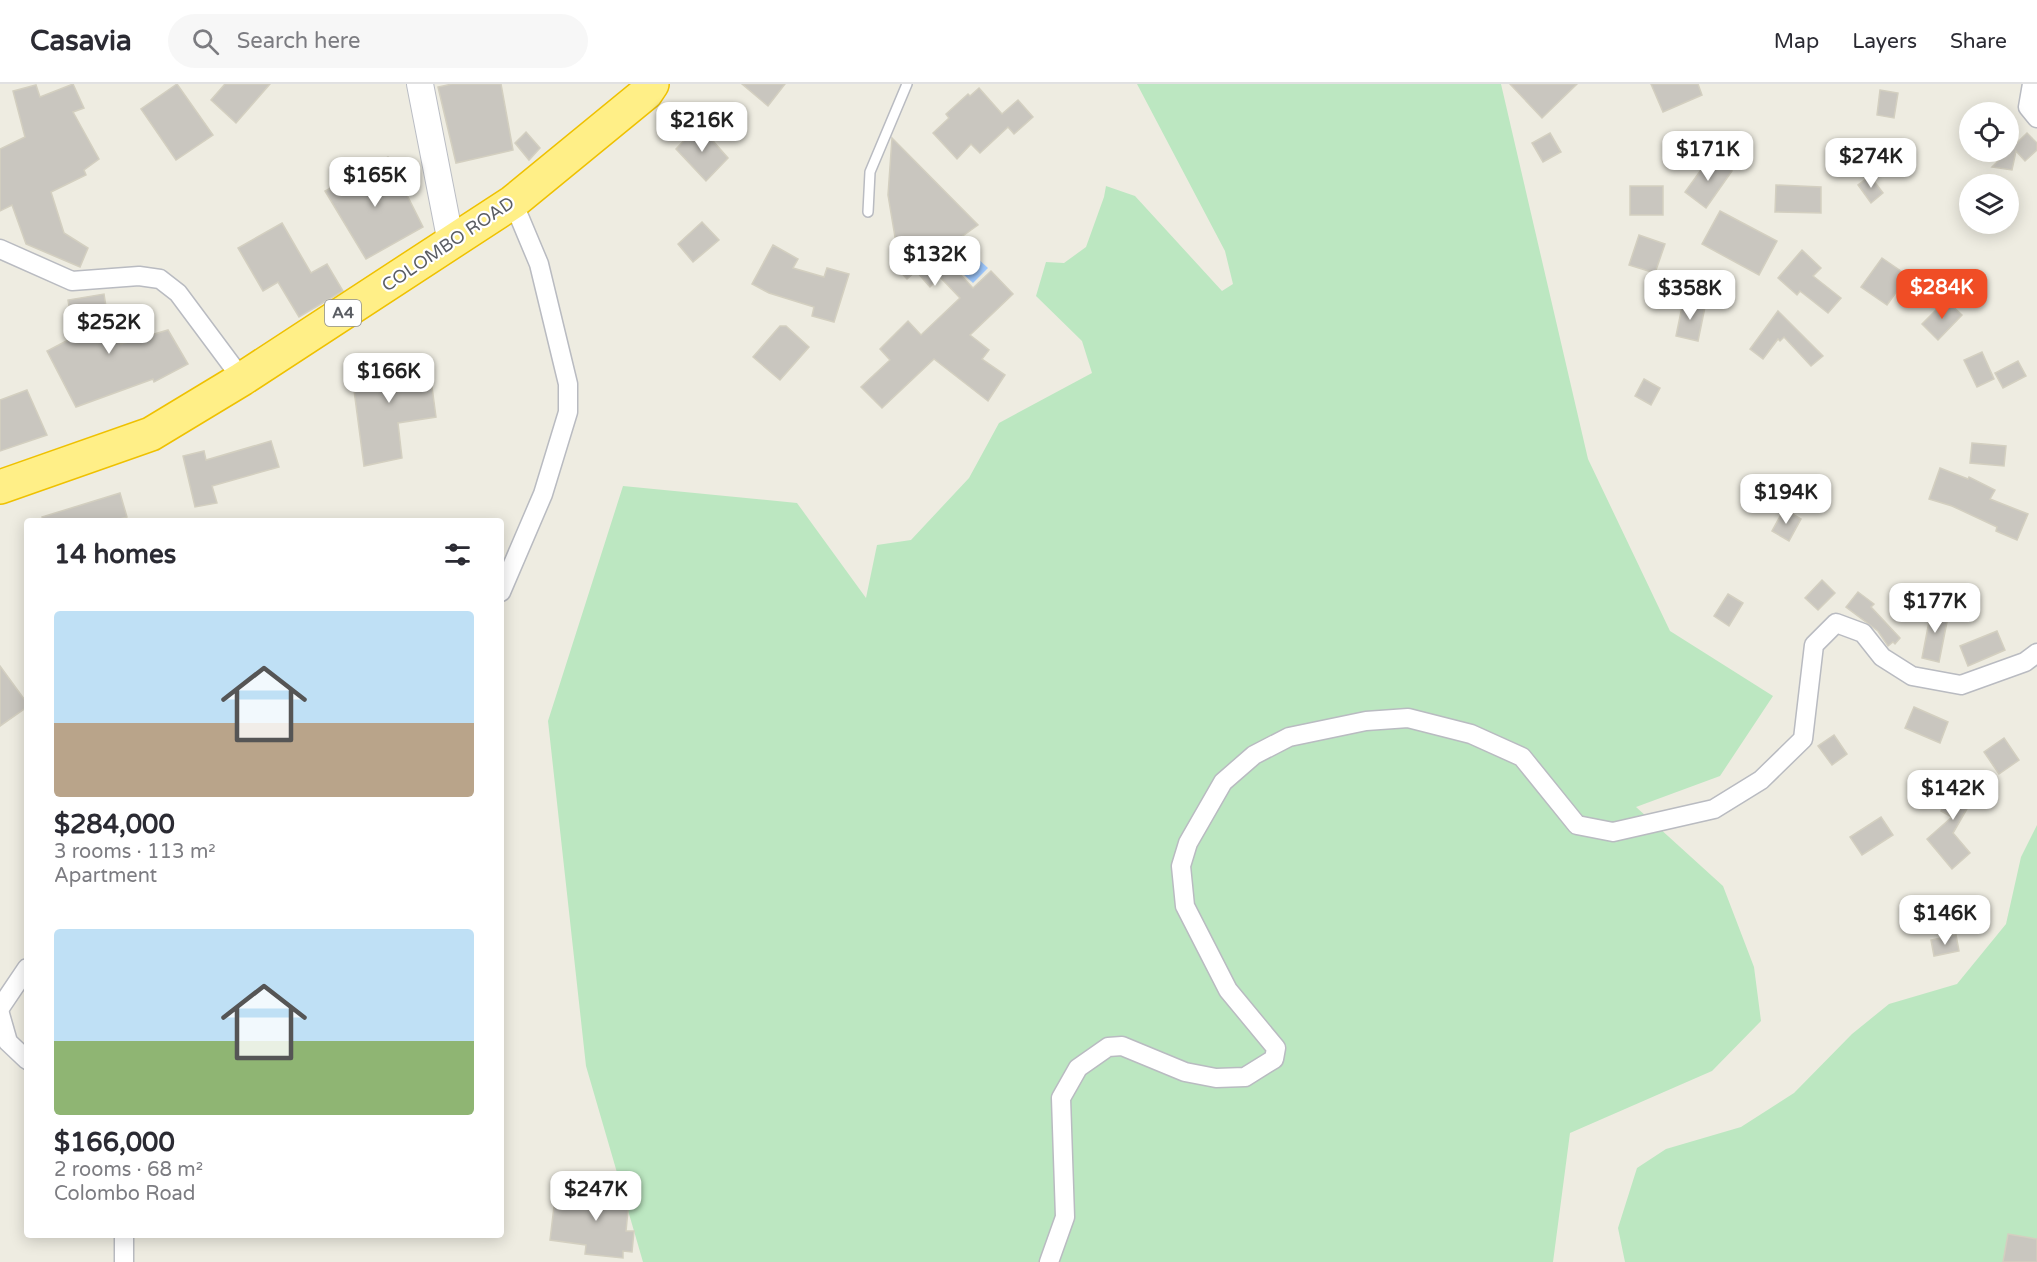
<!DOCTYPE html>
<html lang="en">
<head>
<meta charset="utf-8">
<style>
	body { margin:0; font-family:"Varela Round",sans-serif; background:#f7f7f7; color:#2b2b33; height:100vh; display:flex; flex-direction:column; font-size:22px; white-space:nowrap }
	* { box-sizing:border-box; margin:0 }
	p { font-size:20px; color:#7c7c81 }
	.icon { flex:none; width:33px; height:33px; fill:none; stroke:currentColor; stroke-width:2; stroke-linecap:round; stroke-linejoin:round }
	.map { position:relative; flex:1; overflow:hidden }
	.sheet { position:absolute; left:24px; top:434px; width:480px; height:720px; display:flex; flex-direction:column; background:#fff; border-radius:6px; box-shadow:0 3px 15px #0003 }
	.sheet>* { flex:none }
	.fabs { position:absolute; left:1959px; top:18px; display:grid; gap:12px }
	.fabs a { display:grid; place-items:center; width:60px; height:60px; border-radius:50%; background:#fff; box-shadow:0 3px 15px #0003; font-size:30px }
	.price { position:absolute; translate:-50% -51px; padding:0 14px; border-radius:12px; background:#fff; color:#222; font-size:20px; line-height:39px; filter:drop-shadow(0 2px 3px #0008) }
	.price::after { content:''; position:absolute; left:50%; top:36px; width:18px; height:14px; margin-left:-9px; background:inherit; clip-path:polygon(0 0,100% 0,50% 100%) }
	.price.on { background:#f04d25; color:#fff }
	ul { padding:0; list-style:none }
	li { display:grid; align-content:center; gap:12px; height:318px; padding:0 30px }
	li span { display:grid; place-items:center; height:186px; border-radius:6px; color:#555 }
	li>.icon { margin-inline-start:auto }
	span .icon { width:108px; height:108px; fill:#fffc; stroke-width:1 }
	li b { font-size:26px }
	h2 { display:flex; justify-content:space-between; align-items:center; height:72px; padding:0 30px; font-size:26px }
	header { display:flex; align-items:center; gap:36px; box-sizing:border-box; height:84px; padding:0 30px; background:#fff; border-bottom:2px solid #e1e1e2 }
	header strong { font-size:28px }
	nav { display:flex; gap:33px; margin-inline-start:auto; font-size:21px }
	.search { width:420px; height:54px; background:#f7f7f7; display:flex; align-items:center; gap:15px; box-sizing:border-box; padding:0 21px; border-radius:33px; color:#7c7c81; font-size:22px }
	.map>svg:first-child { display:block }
</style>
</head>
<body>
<header>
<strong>Casavia</strong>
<div class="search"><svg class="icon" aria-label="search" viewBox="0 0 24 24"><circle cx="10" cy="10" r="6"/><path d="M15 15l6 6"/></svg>Search here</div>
<nav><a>Map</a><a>Layers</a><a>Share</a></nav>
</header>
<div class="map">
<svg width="2037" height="1178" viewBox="0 0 2037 1178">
	<rect width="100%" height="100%" fill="#eeece1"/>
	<g fill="#bce7c1">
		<path d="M1137,0h364l87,375 82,172 103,65 -53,80 -84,31 87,79 31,81 7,54 -49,50 -142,62 -17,129h-910l-57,-196 -38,-345 75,-235 174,17 69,95 11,-53 34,-5 58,-62 30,-55 93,-50 -10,-32 -46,-45 10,-34 18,1 22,-16 18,-50 2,-11 29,10 87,95 11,-7 -8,-33z"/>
		<path d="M2037,741v437h-412l-7,-34 19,-60 29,-19 75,-22 53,-34 58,-59 37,-30 68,-20 49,-60 15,-67z"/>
	</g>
	<path fill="#a0caff" d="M976,173l12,11 -15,15 -12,-11z"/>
	<g fill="#c9c6bf" stroke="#d3cfc0" stroke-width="1.5">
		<path d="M73,0l11,24 -11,4 26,47 -15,11 2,5 -35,17 13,41 24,15 -8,19 -54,-23 -14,-39 -12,6v-62l25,-12 -12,-46 23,-6 4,12z"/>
		<path d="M177,0l36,51 -37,25 -35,-51z"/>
		<path d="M225,0h45l-34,39 -25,-23z"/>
		<path d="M452,0h49l12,66 -57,13 -18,-76z"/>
		<path d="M742,0h43l-17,22z"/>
		<path d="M1510,0h67l-35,34z"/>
		<path d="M1651,0h47l4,11 -39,17z"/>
		<path d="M979,4l23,26 16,-14 15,17 -19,17 -6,-7 -28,26 -9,-9 -14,15 -24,-26 16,-15 -3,-4 22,-20 2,2z"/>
		<path d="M1880,6l18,3 -4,25 -17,-3z"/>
		<path d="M699,41l29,33 -22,23 -30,-32z"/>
		<path d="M526,48l14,16 -11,12 -14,-17z"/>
		<path d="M1550,49l11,19 -18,10 -11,-19z"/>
		<path d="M2027,49l10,10v7l-12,11 -9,-10 -4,19 -20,-3z"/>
		<path d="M892,54l86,87 -25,18 12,13 -12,11 20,21 18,-17 22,23 -43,41 19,15 -7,9 23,16 -17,26 -54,-42 -52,49 -21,-21 29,-27 -10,-11 28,-28 13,14 39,-37 -20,-21 -10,10 -14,-16 -9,8 -13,-14 5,-4 -11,-66z"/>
		<path d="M1711,72l21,15 -26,37 -21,-16z"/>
		<path d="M388,73l35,70 -57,32 -41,-68z"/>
		<path d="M1870,92l13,17 -12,10 -13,-18z"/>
		<path d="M1776,101l45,2v26l-46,-1z"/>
		<rect x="1630" y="102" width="33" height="29"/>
		<path d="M1720,127l57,30 -18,34 -57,-31z"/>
		<path d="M702,138l17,18 -26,22 -15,-18z"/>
		<path d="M282,139l29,50 16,-9 16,27 -44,26 -21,-35 -15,9 -25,-43z"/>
		<path d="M1639,151l26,9 -10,29 -26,-8z"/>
		<path d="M773,161l25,14 -5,9 31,9 3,-9 22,6 -15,48 -22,-6 2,-9 -45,-14 -17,-9z"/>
		<path d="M1802,166l19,18 -8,8 28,22 -13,15 -28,-22 -3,4 -19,-17z"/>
		<path d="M1882,174l26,18 -21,29 -26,-18z"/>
		<path d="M104,210l4,25 13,25 47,-14 20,34 -34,18 -1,-3 -77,28 -29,-56 27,-14 -6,-37z"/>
		<path d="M1946,216l16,15 -24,25 -16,-16z"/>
		<path d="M1683,218l22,5 -7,34 -22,-5z"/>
		<path d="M1778,227l45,45 -12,10 -27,-29 -4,4 -2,-2 -15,20 -13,-10z"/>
		<path d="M780,242h6l23,21 -29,33 -27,-23z"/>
		<path d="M1982,268l12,27 -17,8 -13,-27z"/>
		<path d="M390,270l1,11 38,-1 7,53 -38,6 4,35 -38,8 -14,-106z"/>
		<path d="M2018,277l8,15 -23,12 -8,-15z"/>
		<path d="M1644,295l16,9 -9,17 -16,-9z"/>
		<path d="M27,306l20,45 -47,16v-51z"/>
		<path d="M271,357l8,26 -67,19 5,17 -22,4 -12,-51 21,-5 2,9z"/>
		<path d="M1972,359l34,3 -2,20 -34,-3z"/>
		<path d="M1940,384l28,11 1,-2 26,13 -5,9 38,15 -11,26 -21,-9 1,-4 -45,-21 -23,-7z"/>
		<path d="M120,409l7,24 -11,3h-73l-1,-3z"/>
		<path d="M1784,425l17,10 -12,22 -17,-10z"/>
		<path d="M1822,496l13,13 -17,17 -13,-12z"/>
		<path d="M1858,508l16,12 -3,3 29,31 -5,6 -2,-2 -5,4 -10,-15 -32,-24z"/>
		<path d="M1728,510l15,9 -14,23 -15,-10z"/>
		<path d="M1932,522l17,6 -10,50 -17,-4z"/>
		<path d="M1997,547l8,19 -37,16 -8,-20z"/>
		<path d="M0,582l27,37v4l-27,19z"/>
		<path d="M1914,623l34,15 -8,21 -35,-15z"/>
		<path d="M1834,651l13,19 -15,11 -14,-19z"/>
		<path d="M2004,654l15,22 -20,14 -15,-22z"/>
		<path d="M1959,692l20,12 -26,45 17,20 -18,16 -25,-30 25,-22 -11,-6 7,-11 -8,-5 10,-18 6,4z"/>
		<path d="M1881,733l12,18 -31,20 -12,-18z"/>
		<path d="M1956,851l3,16 -25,5 -3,-16z"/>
		<path d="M603,1093l21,2 -2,19 7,2 -3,31h8l-2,21 -9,-1v7l-38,-4 1,-9 -36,-5 5,-42 36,5v-10l10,1z"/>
		<path d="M2008,1150l29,5v23h-34z"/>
	</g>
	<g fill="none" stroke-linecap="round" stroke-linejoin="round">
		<defs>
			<path id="lane" d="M868,128l2,-40 37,-88"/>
			<g id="street">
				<path d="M2032,0l-4,23 9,11"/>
				<path d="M0,165l72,32 67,-5 21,3 18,14 64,86"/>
				<path d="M501,508l42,-98 25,-82v-28l-29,-120 -26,-62"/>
				<path d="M0,924l27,-40"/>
				<path d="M0,930l8,28 19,18"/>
				<path d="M124,1150v28"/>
				<path d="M1049,1178l16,-45 -4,-119 17,-30 30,-21 14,-1 63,26 31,6 29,-1 29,-18 2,-11 -48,-58 -43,-84 -4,-40 7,-23 35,-61 31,-27 35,-18 77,-16 42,-3 63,16 51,23 55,68 36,7 101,-23 47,-29 42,-41 11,-94 22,-22 27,10 19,24 30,19 49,9 64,-23 12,-9"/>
			</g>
			<path id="secondary" d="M420,0l31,159"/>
			<path id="highway" d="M0,403l151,-53 91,-55 271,-177 133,-109 6,-9"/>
		</defs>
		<use href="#lane" stroke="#b9bbc1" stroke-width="12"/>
		<use href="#street" stroke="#b9bbc1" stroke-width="21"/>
		<use href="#secondary" stroke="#babdc4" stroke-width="28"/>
		<use href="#highway" stroke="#efc100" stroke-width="36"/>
		<use href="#lane" stroke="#fff" stroke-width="9"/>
		<use href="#street" stroke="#fff" stroke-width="18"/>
		<use href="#secondary" stroke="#fff" stroke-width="26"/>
		<use href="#highway" stroke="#ffef87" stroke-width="33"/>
	</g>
	<g text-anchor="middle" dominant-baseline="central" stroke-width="4.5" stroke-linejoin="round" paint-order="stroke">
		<rect fill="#fff" stroke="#8c8e92" stroke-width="1.5" x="325" y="216" width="36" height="26" rx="4.5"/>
		<g font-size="16" font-weight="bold" fill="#5a5d63">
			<text x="343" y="229">A4</text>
		</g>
		<g font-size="18" fill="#5a5d63" stroke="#fff">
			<text transform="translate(448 160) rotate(-34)">COLOMBO ROAD</text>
		</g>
	</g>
</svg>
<div class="fabs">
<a><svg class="icon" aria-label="locate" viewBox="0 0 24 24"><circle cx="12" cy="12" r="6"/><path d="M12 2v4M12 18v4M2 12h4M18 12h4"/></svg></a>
<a><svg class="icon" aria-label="layers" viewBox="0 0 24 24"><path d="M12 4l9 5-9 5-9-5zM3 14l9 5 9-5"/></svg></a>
</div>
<b class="price" style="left:702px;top:69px">$216K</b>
<b class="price" style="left:1708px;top:98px">$171K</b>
<b class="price" style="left:1871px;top:105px">$274K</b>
<b class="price" style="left:375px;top:124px">$165K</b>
<b class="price" style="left:935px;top:203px">$132K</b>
<b class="price on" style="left:1942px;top:236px">$284K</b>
<b class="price" style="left:1690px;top:237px">$358K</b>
<b class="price" style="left:109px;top:271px">$252K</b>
<b class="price" style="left:389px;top:320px">$166K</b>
<b class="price" style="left:1786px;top:441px">$194K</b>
<b class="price" style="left:1935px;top:550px">$177K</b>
<b class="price" style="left:1953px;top:737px">$142K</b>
<b class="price" style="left:1945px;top:862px">$146K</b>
<b class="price" style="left:596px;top:1138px">$247K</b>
<section class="sheet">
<h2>14 homes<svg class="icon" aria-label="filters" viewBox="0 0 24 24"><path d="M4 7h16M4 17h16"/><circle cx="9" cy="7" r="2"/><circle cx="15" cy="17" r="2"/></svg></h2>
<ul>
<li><span style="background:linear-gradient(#bfe0f5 60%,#b9a48a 0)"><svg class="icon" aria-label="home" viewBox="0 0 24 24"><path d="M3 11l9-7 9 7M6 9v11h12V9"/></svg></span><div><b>$284,000</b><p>3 rooms · 113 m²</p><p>Apartment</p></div></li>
<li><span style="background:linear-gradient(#bfe0f5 60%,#8fb573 0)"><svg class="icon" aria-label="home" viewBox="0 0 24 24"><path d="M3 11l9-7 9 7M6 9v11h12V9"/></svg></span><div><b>$166,000</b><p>2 rooms · 68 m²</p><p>Colombo Road</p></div></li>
</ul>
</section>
</div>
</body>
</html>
